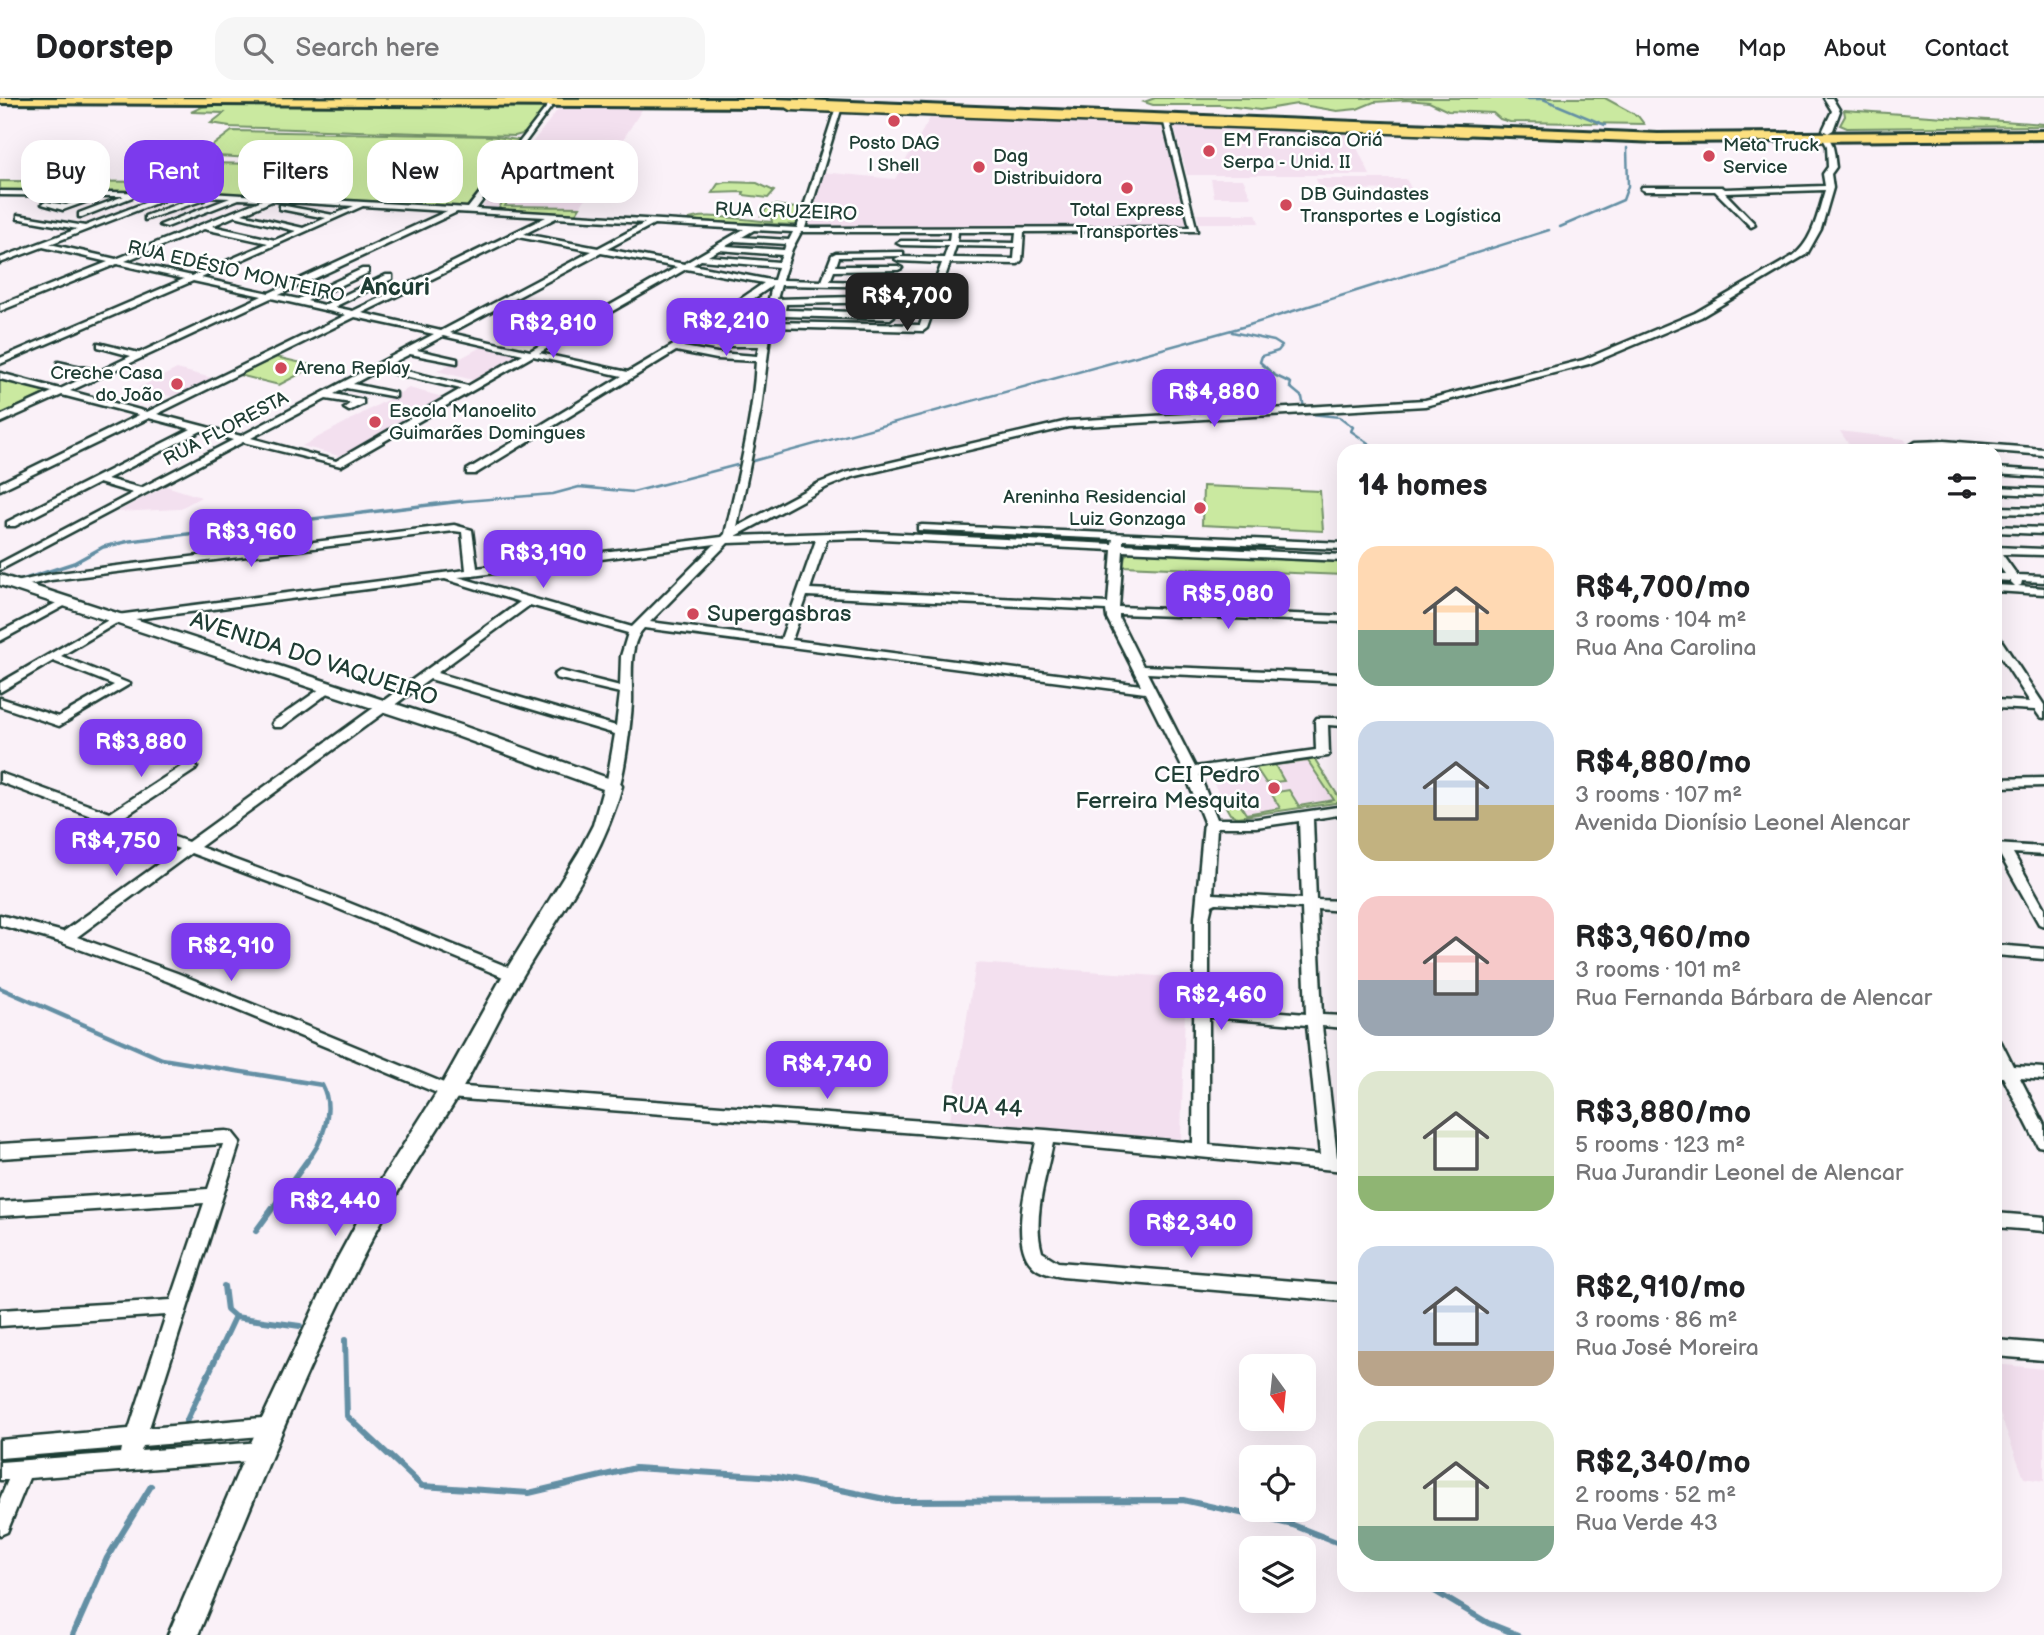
<!DOCTYPE html>
<html lang="en">
<head>
<meta charset="utf-8">
<style>
	body { margin:0; font-family:"Balsamiq Sans",sans-serif; background:#f6f6f6; color:#202124; height:100vh; display:flex; flex-direction:column; font-size:26px; white-space:nowrap }
	* { box-sizing:border-box; margin:0 }
	p { font-size:23px; color:#757577 }
	.icon { flex:none; width:38px; height:38px; fill:none; stroke:currentColor; stroke-width:2; stroke-linecap:round; stroke-linejoin:round }
	.map { position:relative; flex:1; overflow:hidden }
	.details { position:absolute; left:1337px; top:346px; width:665px; height:1148px; display:flex; flex-direction:column; background:#fff; border-radius:21px; box-shadow:0 7px 28px #0002 }
	.details>* { flex:none }
	.guide { position:absolute; left:21px; top:42px; width:665px; height:63px; display:flex; gap:14px }
	.needle { width:46px; rotate:165deg }
	.controls { position:absolute; left:1239px; top:1256px; display:grid; gap:14px }
	.controls a { display:grid; place-items:center; width:77px; height:77px; border-radius:14px; background:#fff; box-shadow:0 7px 28px #0002; font-size:35px }
	.price { position:absolute; translate:-50% -60px; padding:0 16px; border-radius:14px; background:#7c3aed; color:#fff; font-size:23px; line-height:46px; filter:drop-shadow(0 2px 4px #0008) }
	.price::after { content:''; position:absolute; left:50%; top:42px; width:21px; height:16px; margin-left:-10px; background:inherit; clip-path:polygon(0 0,100% 0,50% 100%) }
	.price.on { background:#222; color:#fff }
	ul { padding:0; list-style:none }
	li { display:flex; align-items:center; gap:21px; height:175px; padding:0 21px }
	li span { display:grid; place-items:center; flex:none; width:196px; height:140px; border-radius:21px; color:#555 }
	li>.icon { margin-inline-start:auto }
	span .icon { width:84px; height:84px; fill:#fffc; stroke-width:1 }
	li b { font-size:30px }
	h2 { display:flex; justify-content:space-between; align-items:center; height:84px; padding:0 21px; font-size:30px }
	.tag { padding:0 24px; border-radius:21px; background:#fff; box-shadow:0 7px 28px #0002; font-size:24px; line-height:63px }
	.tag.on { background:#7c3aed; color:#fff }
	header { display:flex; align-items:center; gap:42px; box-sizing:border-box; height:98px; padding:0 35px; background:#fff; border-bottom:2px solid #e0e0e0 }
	header strong { font-size:33px }
	nav { display:flex; gap:38px; margin-inline-start:auto; font-size:24px }
	.search { width:490px; height:63px; background:#f6f6f6; display:flex; align-items:center; gap:18px; box-sizing:border-box; padding:0 24px; border-radius:21px; color:#757577; font-size:26px }
	.map>svg:first-child { display:block }
</style>
</head>
<body>
<header>
<strong>Doorstep</strong>
<div class="search"><svg class="icon" aria-label="search" viewBox="0 0 24 24"><circle cx="10" cy="10" r="6"/><path d="M15 15l6 6"/></svg>Search here</div>
<nav><a>Home</a><a>Map</a><a>About</a><a>Contact</a></nav>
</header>
<div class="map">
<svg width="2044" height="1537" viewBox="0 0 2044 1537">
	<rect width="100%" height="100%" fill="#faf1f8"/>
	<filter id="ink" filterUnits="userSpaceOnUse"><feTurbulence type="fractalNoise" baseFrequency=".0143" numOctaves="2"/><feDisplacementMap in="SourceGraphic" scale="14" xChannelSelector="R" yChannelSelector="G"/><feConvolveMatrix kernelMatrix="1 2 1 2 8 2 1 2 1" color-interpolation-filters="sRGB"/></filter>
	<g filter="url(#ink)">
		<g fill="#f3e0ef">
			<path d="M559,10h84l-68,107 -94,-6z"/>
			<path d="M931,18l231,10 25,97 -11,4 -370,1 16,-56 73,7z"/>
			<path d="M1174,28l176,7 20,42h-183z"/>
			<path d="M1211,81h32l8,18h-37z"/>
			<path d="M1316,81h90l6,11 -92,-1z"/>
			<path d="M1197,116h59l3,9h-60z"/>
			<path d="M483,248l40,10 -46,25 -40,-10z"/>
			<path d="M177,271l39,10 -39,19 -39,-10z"/>
			<path d="M409,290l38,10 -101,57 -7,1 -37,-10z"/>
			<path d="M1840,333l64,8 9,12h-60z"/>
			<path d="M166,388l35,11 -22,12 -62,3z"/>
			<path d="M1314,660l28,44 -105,15 -7,-3 -22,-41z"/>
			<path d="M976,865l210,15 -5,161 -231,-19z"/>
			<path d="M1995,1266l49,5v112l-20,-3 -29,-77z"/>
		</g>
		<g fill="#cae9a0" stroke="#74936a" stroke-width="2">
			<path d="M1155,0h450l33,18 6,8 -134,-2 -10,-3 -7,-6 -45,-2 -19,-9 -23,-2 -32,2 -17,7 -20,2 -40,-7 -37,6 -41,-5h-66l-9,-3z"/>
			<path d="M233,6l313,1 -20,28 -11,3 -288,-9 3,-1 -19,-3 13,-10 -33,-1 11,-5z"/>
			<path d="M1844,12l200,14v2l-197,2 -7,-3 5,-9z"/>
			<path d="M232,33l258,5 28,4 -52,68 -277,-16 -189,-1v-10l179,1 25,-19 59,1 6,-5 -69,-4z"/>
			<path d="M727,84l30,1 17,8 -6,7 -25,-3 1,-3 -32,1 6,-9z"/>
			<path d="M504,101h5l-4,7 75,1 -5,8 -77,-5z"/>
			<path d="M776,107l26,4 -5,16 -111,-4c13,-10 67,0 86,1l-1,-5 -10,-1 8,-10z"/>
			<path d="M276,259l39,9 -36,19 -40,-10z"/>
			<path d="M0,282l48,12 -48,23z"/>
			<path d="M1203,388l117,5 3,40 -121,-6z"/>
			<path d="M1131,454l213,10v13l-221,-9 2,-11z"/>
			<path d="M1314,660l28,44 -105,15 -7,-3 -8,-14 14,-2 10,16 34,-6 -9,-15 18,-3 10,16 35,-6 -26,-39 -33,4 9,16 -18,2 -10,-15 -34,3z"/>
		</g>
		<g fill="none" stroke-linecap="round" stroke-linejoin="round">
			<g stroke="#638fa4" stroke-width="2.5">
				<path d="M1524,1h19l62,26"/>
				<path d="M1560,129l63,-27 5,-14 -1,-38"/>
				<path d="M1232,234l42,9 8,5 -4,5 -16,5 -2,6 14,13 17,8 -1,4 12,10 2,11"/>
				<path d="M1311,316l29,3 13,10 -2,4 30,21"/>
				<path d="M753,363l493,-135 303,-96"/>
				<path d="M441,405l112,-9 26,-7 54,5 104,-27"/>
			</g>
			<path stroke="#638fa4" stroke-width="3.5" d="M16,484l58,-19 29,-16 27,-6 332,-40"/>
			<path stroke="#638fa4" stroke-width="4.5" d="M0,890l162,71 160,26c13,24 1,59 -17,78"/>
			<g stroke="#638fa4" stroke-width="6">
				<path d="M256,1133l51,-70"/>
				<path d="M224,1188l3,24 8,7 65,9"/>
				<path d="M345,1242l2,76 75,70 107,7 106,-25 142,9 118,24 288,-1 110,25 51,20"/>
				<path d="M186,1324l49,-105"/>
				<path d="M1426,1488l62,37 30,12"/>
				<path d="M73,1537l34,-77 44,-72"/>
			</g>
			<defs>
				<g id="street">
					<path d="M553,1l2,3 -79,107 321,19 38,-118 3,-2 3,2 -36,118 385,-1 -26,-104 3,-2 3,2 27,108 -173,1 -2,28 -4,4 -68,-1 -23,65 -4,3 -152,-4 -10,83 -24,117 82,-44 26,-10 223,-52 357,-21 158,-40 112,-47 98,-57c20,-15 25,-43 32,-66l-100,3 29,30 1,2 -4,2 -36,-36h-70l-4,-2 1,-2h80l3,2 100,-3 -2,-12 5,-7 -1,-21 -5,-9 3,-2c10,7 9,20 11,32l-5,7 2,14 -12,41 -14,25 -106,63 -112,47 -164,42 -357,21 -216,50 -25,10 -91,49 125,-4 251,12 1,-5 -195,-9v-4l4,-1 422,18v6l-221,-9v4l221,11v6l-221,-10 -4,56 225,9v6l-225,-8v4l24,48 201,8v8l-197,-9 48,94 121,-17 -1,-29 2,-3h27v8l-16,-1 1,28 -1,3 -129,18 18,45h39l88,-13v8l-31,5 3,81 28,1v10l-27,-2 5,106 22,1v12l-22,-2 15,131h7v14l-291,-28c-7,34 -21,75 -11,109l16,10 286,23v16l-282,-24c-10,-2 -23,-4 -30,-12 -24,-24 -2,-94 4,-123l-587,-44 -282,-117 -107,-39 -60,-17v-10l63,17 116,-83 -179,-67v-9l110,40 75,-49h10l2,3 -2,3 -73,48 66,24 332,-240 -75,-23 -325,42 -59,35 69,28 -71,42 -59,-20v-8l58,19 56,-32 -61,-24 -53,31v-9l117,-68 349,-45 -4,-38 -8,-1 -403,49 -35,8 -6,-3 2,-2 39,-9 403,-49 18,5 5,38 245,-31 3,-3c13,-57 28,-114 31,-173l-39,-2 -41,-8 -201,123h-8v-4l155,-94 -89,-20 -192,110 -98,-24 -243,128v-7l133,-70 -34,-10 -84,43h-8v-4l184,-93 -42,-11 -149,72v-7l139,-68 -77,-20 -62,28v-7l52,-24 -52,-13v-6l60,16 32,-15 -34,-8v-4l42,9 31,-15 -33,-9v-4l41,10 123,-57 -69,-15 -193,83v-6l184,-79 -67,-15 -117,47v-6l108,-43 -65,-15 -43,16v-5l77,-29 -56,-10h-3v-4l67,11 75,-29 -25,-1 -53,21h-3v-4l45,-17h-22l-39,14 -21,-6 4,-2 20,3 25,-9 -91,-1v-4l209,2 259,15zM172,99h25l-52,19v4l59,-20v-3l26,1 -70,27 7,2 72,-28 23,1 -146,59 -66,-15zM272,103l82,5 -21,9 -53,-10v4l46,9 -23,10 -61,-14zM363,108l84,5 -178,82 -68,-15zM457,114l89,5 -193,94 -19,-4 58,-28v-4h-6l-62,30 -17,-4 61,-28v-4h-6l-64,30 -19,-4zM235,118l61,15 -21,9 -63,-14zM556,120l89,5 -47,25 -74,-14zM654,126l90,5 -60,35 -77,-15zM204,131l64,14 -76,33 -67,-15zM754,132l39,2 -4,8 -47,-3zM801,134h149l-1,9h-48l-4,2 4,2 47,1 -4,12 -45,-1 -4,2 4,2 43,2 -6,16 -39,-1 -4,2 4,2 38,1 -15,42 -148,-3 4,-18 1,10 8,2 105,3 4,-3 -4,-3 -105,-3 1,-6 109,-2 4,-3 -4,-3 -118,3 4,-14 115,2 4,-2 -4,-2 -66,-2 4,-10 64,-1 4,-2 -4,-2h-62l3,-9 64,-1v-4h-3l-64,1 -4,2 -10,26 -40,-1 10,-31zM958,134h58l-1,11 -58,-1zM518,139l74,14 -151,80 -79,-18zM735,143l51,3 -2,6 -58,-4zM956,148l59,1 -1,12 -62,-1zM719,152l63,5 -3,7 -71,-6zM601,155l76,14 -147,84 -80,-18zM701,162l77,7 -4,13h-4l-77,-15zM686,171l78,14 -92,63 -44,26 -89,-19zM772,188l-13,55 -31,-1 -29,-4zM271,200l75,17 -199,97 -77,-21zM355,219l79,17 -193,102 -84,-22zM443,238l80,18 -55,32 -82,-20 24,-12 47,9v-4l-40,-9zM693,242l35,6h31l-2,10 -40,-3 -34,-6zM379,272l82,19 -125,72 -85,-23 75,-39 25,4 -7,5 5,3 14,-7v-4l-29,-6 12,-6 50,9v-4l-43,-9zM201,333l32,9 -92,48 -34,-9zM861,440l251,12 -4,53 -298,-14 17,-50zM816,442l-35,99 -131,-17 78,-79zM715,446l-83,83 -174,-50 14,-1zM807,498l299,14 1,8 34,67 -349,-45zM530,507l98,28 -7,23 -1,30 -60,-15 -6,4 2,3 64,15 -4,33 -179,-53zM644,530l501,65 39,78 20,51 -9,96 -2,225 -147,-13 -595,-44 -274,-113 -100,-36 114,-84 131,49 186,77h10l3,-4 -3,-4 -186,-75 -132,-49 230,-168 185,55 -9,52 7,4 5,-1c7,-15 13,-69 14,-86 1,-22 -5,-58 12,-75zM1299,723l3,78 -89,-5 4,-67h39zM1216,805l86,5 4,106 -97,-8v-88l3,-13zM1209,919l98,8 13,130 -111,-10z"/>
					<path d="M1944,343l100,8v6l-100,-8 -22,1 1,4h-10l-2,-7 5,-3z"/>
					<path d="M1995,370l49,3v6l-49,-3z"/>
					<path d="M1995,389l49,2v6l-49,-2z"/>
					<path d="M1995,409l49,1v6l-49,-1z"/>
					<path d="M1995,428l49,2v6l-49,-2z"/>
					<path d="M1995,449l49,2v6l-42,-1 15,21 27,1v6l-22,-1 -1,4 -3,1 26,2v6l-49,-3v-6l20,1 -5,-5 -15,-1v-6h10l-10,-14z"/>
					<path d="M64,501l6,3 -2,2 -68,37v-9z"/>
					<path d="M1995,537l4,2 45,68v13l-4,-1 -5,-7 -40,-2v-8l35,2 -35,-54z"/>
					<path d="M327,586l6,4 -2,3 -49,36h-8l-2,-3 2,-3z"/>
					<path d="M2044,680v8l-49,1v-8z"/>
					<path d="M1995,746l49,3v8l-31,-2 31,55v18l-5,-2 -40,-71 -4,-1z"/>
					<path d="M1995,847l49,4v10l-49,-4z"/>
					<path d="M1995,942l6,2 12,24 31,2v12l-24,-2 24,47v22l-6,-1 -35,-69h-8v-12h2z"/>
					<path d="M226,1033l6,1 8,10 -91,286 124,-11 7,3 3,6 -3,6 -7,3 -130,11 -2,5 120,-9 7,3 3,6 -3,6 -7,3 -232,18 -22,54 -7,3v-36l8,-19h-8v-18l121,-9 1,-5 -122,10v-18l129,-11 37,-114 -166,11v-16l171,-10 33,-97 -204,13v-14l208,-13 15,-45 -223,14v-14z"/>
					<path d="M1995,1115l49,4v14l-49,-4z"/>
					<path d="M1995,1242l49,4v16l-49,-4z"/>
				</g>
				<g id="secondary">
					<path d="M1824,0h8l8,13 -7,19 -5,3 -5,-3 9,-19z"/>
					<path d="M0,477l463,151 156,56 3,4c-19,70 -60,125 -97,186 -25,41 -44,85 -68,126 -22,36 -47,71 -67,108 -76,136 -132,285 -192,429h-30l79,-184 88,-188 39,-72 67,-105 62,-111 76,-123 14,-27 10,-36 -152,-55 -451,-149z"/>
				</g>
				<path id="primary" d="M787,7l680,25 5,3 -5,3 -676,-26 -5,-3z"/>
				<path id="highway" d="M0,0l776,1 882,35 386,-3v8l-386,3 -882,-35 -776,-4z"/>
			</defs>
			<use href="#street" stroke="#1f3d34" stroke-width="5"/>
			<use href="#secondary" stroke="#1f3d34" stroke-width="5"/>
			<use href="#primary" stroke="#1f3d34" stroke-width="5"/>
			<use href="#highway" stroke="#1f3d34" stroke-width="6"/>
			<use href="#street" fill="#fff" fill-rule="evenodd"/>
			<use href="#secondary" fill="#fff" fill-rule="evenodd"/>
			<use href="#primary" fill="#fce080" fill-rule="evenodd"/>
			<use href="#highway" fill="#fce080" fill-rule="evenodd"/>
		</g>
	</g>
	<g fill="#d1495b" stroke="#fff" stroke-width="2.5">
		<circle cx="894" cy="23" r="7"/>
		<circle cx="1209" cy="53" r="7"/>
		<circle cx="1709" cy="58" r="7"/>
		<circle cx="979" cy="69" r="7"/>
		<circle cx="1127" cy="90" r="7"/>
		<circle cx="1286" cy="107" r="7"/>
		<circle cx="281" cy="270" r="7"/>
		<circle cx="177" cy="286" r="7"/>
		<circle cx="375" cy="324" r="7"/>
		<circle cx="1200" cy="410" r="7"/>
		<circle cx="693" cy="516" r="7"/>
		<circle cx="1274" cy="690" r="7"/>
	</g>
	<g text-anchor="middle" dominant-baseline="central" stroke-width="5" stroke-linejoin="round" paint-order="stroke">
		<g font-size="19" fill="#1f3d34" stroke="#fff" text-anchor="start">
			<text x="1223" y="42">EM Francisca Oriá<tspan x="1223" dy="22">Serpa - Unid. II</tspan></text>
			<text x="894" y="45" text-anchor="middle">Posto DAG<tspan x="894" dy="22">| Shell</tspan></text>
			<text x="1723" y="47">Meta Truck<tspan x="1723" dy="22">Service</tspan></text>
			<text x="993" y="58">Dag<tspan x="993" dy="22">Distribuidora</tspan></text>
			<text x="1300" y="96">DB Guindastes<tspan x="1300" dy="22">Transportes e Logística</tspan></text>
			<text x="1127" y="112" text-anchor="middle">Total Express<tspan x="1127" dy="22">Transportes</tspan></text>
			<text x="295" y="270">Arena Replay</text>
			<text x="163" y="275" text-anchor="end">Creche Casa<tspan x="163" dy="22">do João</tspan></text>
			<text x="389" y="313">Escola Manoelito<tspan x="389" dy="22">Guimarães Domingues</tspan></text>
			<text x="1186" y="399" text-anchor="end">Areninha Residencial<tspan x="1186" dy="22">Luiz Gonzaga</tspan></text>
		</g>
		<g font-size="19" fill="#1f3d34" stroke="#fff">
			<text transform="translate(786 114) rotate(2)">RUA CRUZEIRO</text>
			<text transform="translate(236 174) rotate(13)">RUA EDÉSIO MONTEIRO</text>
			<text transform="translate(226 331) rotate(-28)">RUA FLORESTA</text>
		</g>
		<g font-size="23" fill="#1f3d34" stroke="#fff" text-anchor="start">
			<text x="707" y="516">Supergasbras</text>
			<text x="1260" y="677" text-anchor="end">CEI Pedro<tspan x="1260" dy="26">Ferreira Mesquita</tspan></text>
		</g>
		<g font-size="23" fill="#1f3d34" stroke="#fff">
			<text transform="translate(314 561) rotate(18)">AVENIDA DO VAQUEIRO</text>
			<text transform="translate(982 1009) rotate(4)">RUA 44</text>
		</g>
		<g font-size="24" font-weight="bold" fill="#1f3d34" stroke="#fff">
			<text x="395" y="189">Ancuri</text>
		</g>
	</g>
</svg>
<div class="controls">
<a><svg class="needle" viewBox="-14 -14 28 28"><path d="M0-13l5 13h-10z" fill="#e53935"/><path d="M0 13l5-13h-10z" fill="#757577"/></svg></a>
<a><svg class="icon" aria-label="locate" viewBox="0 0 24 24"><circle cx="12" cy="12" r="6"/><path d="M12 2v4M12 18v4M2 12h4M18 12h4"/></svg></a>
<a><svg class="icon" aria-label="layers" viewBox="0 0 24 24"><path d="M12 4l9 5-9 5-9-5zM3 14l9 5 9-5"/></svg></a>
</div>
<b class="price on" style="left:907px;top:235px">R$4,700</b>
<b class="price" style="left:726px;top:260px">R$2,210</b>
<b class="price" style="left:553px;top:262px">R$2,810</b>
<b class="price" style="left:1214px;top:331px">R$4,880</b>
<b class="price" style="left:251px;top:471px">R$3,960</b>
<b class="price" style="left:543px;top:492px">R$3,190</b>
<b class="price" style="left:1228px;top:533px">R$5,080</b>
<b class="price" style="left:141px;top:681px">R$3,880</b>
<b class="price" style="left:116px;top:780px">R$4,750</b>
<b class="price" style="left:231px;top:885px">R$2,910</b>
<b class="price" style="left:1221px;top:934px">R$2,460</b>
<b class="price" style="left:827px;top:1003px">R$4,740</b>
<b class="price" style="left:335px;top:1140px">R$2,440</b>
<b class="price" style="left:1191px;top:1162px">R$2,340</b>
<div class="guide">
<a class="tag">Buy</a>
<a class="tag on">Rent</a>
<a class="tag">Filters</a>
<a class="tag">New</a>
<a class="tag">Apartment</a>
</div>
<section class="details">
<h2>14 homes<svg class="icon" aria-label="filters" viewBox="0 0 24 24"><path d="M4 7h16M4 17h16"/><circle cx="9" cy="7" r="2"/><circle cx="15" cy="17" r="2"/></svg></h2>
<ul>
<li><span style="background:linear-gradient(#ffd9b3 60%,#7fa58c 0)"><svg class="icon" aria-label="home" viewBox="0 0 24 24"><path d="M3 11l9-7 9 7M6 9v11h12V9"/></svg></span><div><b>R$4,700/mo</b><p>3 rooms · 104 m²</p><p>Rua Ana Carolina</p></div></li>
<li><span style="background:linear-gradient(#c9d6e8 60%,#c2b280 0)"><svg class="icon" aria-label="home" viewBox="0 0 24 24"><path d="M3 11l9-7 9 7M6 9v11h12V9"/></svg></span><div><b>R$4,880/mo</b><p>3 rooms · 107 m²</p><p>Avenida Dionísio Leonel Alencar</p></div></li>
<li><span style="background:linear-gradient(#f6c9c9 60%,#9aa5b1 0)"><svg class="icon" aria-label="home" viewBox="0 0 24 24"><path d="M3 11l9-7 9 7M6 9v11h12V9"/></svg></span><div><b>R$3,960/mo</b><p>3 rooms · 101 m²</p><p>Rua Fernanda Bárbara de Alencar</p></div></li>
<li><span style="background:linear-gradient(#dfe7d0 75%,#8fb573 0)"><svg class="icon" aria-label="home" viewBox="0 0 24 24"><path d="M3 11l9-7 9 7M6 9v11h12V9"/></svg></span><div><b>R$3,880/mo</b><p>5 rooms · 123 m²</p><p>Rua Jurandir Leonel de Alencar</p></div></li>
<li><span style="background:linear-gradient(#c9d6e8 75%,#b9a48a 0)"><svg class="icon" aria-label="home" viewBox="0 0 24 24"><path d="M3 11l9-7 9 7M6 9v11h12V9"/></svg></span><div><b>R$2,910/mo</b><p>3 rooms · 86 m²</p><p>Rua José Moreira</p></div></li>
<li><span style="background:linear-gradient(#dfe7d0 75%,#7fa58c 0)"><svg class="icon" aria-label="home" viewBox="0 0 24 24"><path d="M3 11l9-7 9 7M6 9v11h12V9"/></svg></span><div><b>R$2,340/mo</b><p>2 rooms · 52 m²</p><p>Rua Verde 43</p></div></li>
</ul>
</section>
</div>
</body>
</html>
